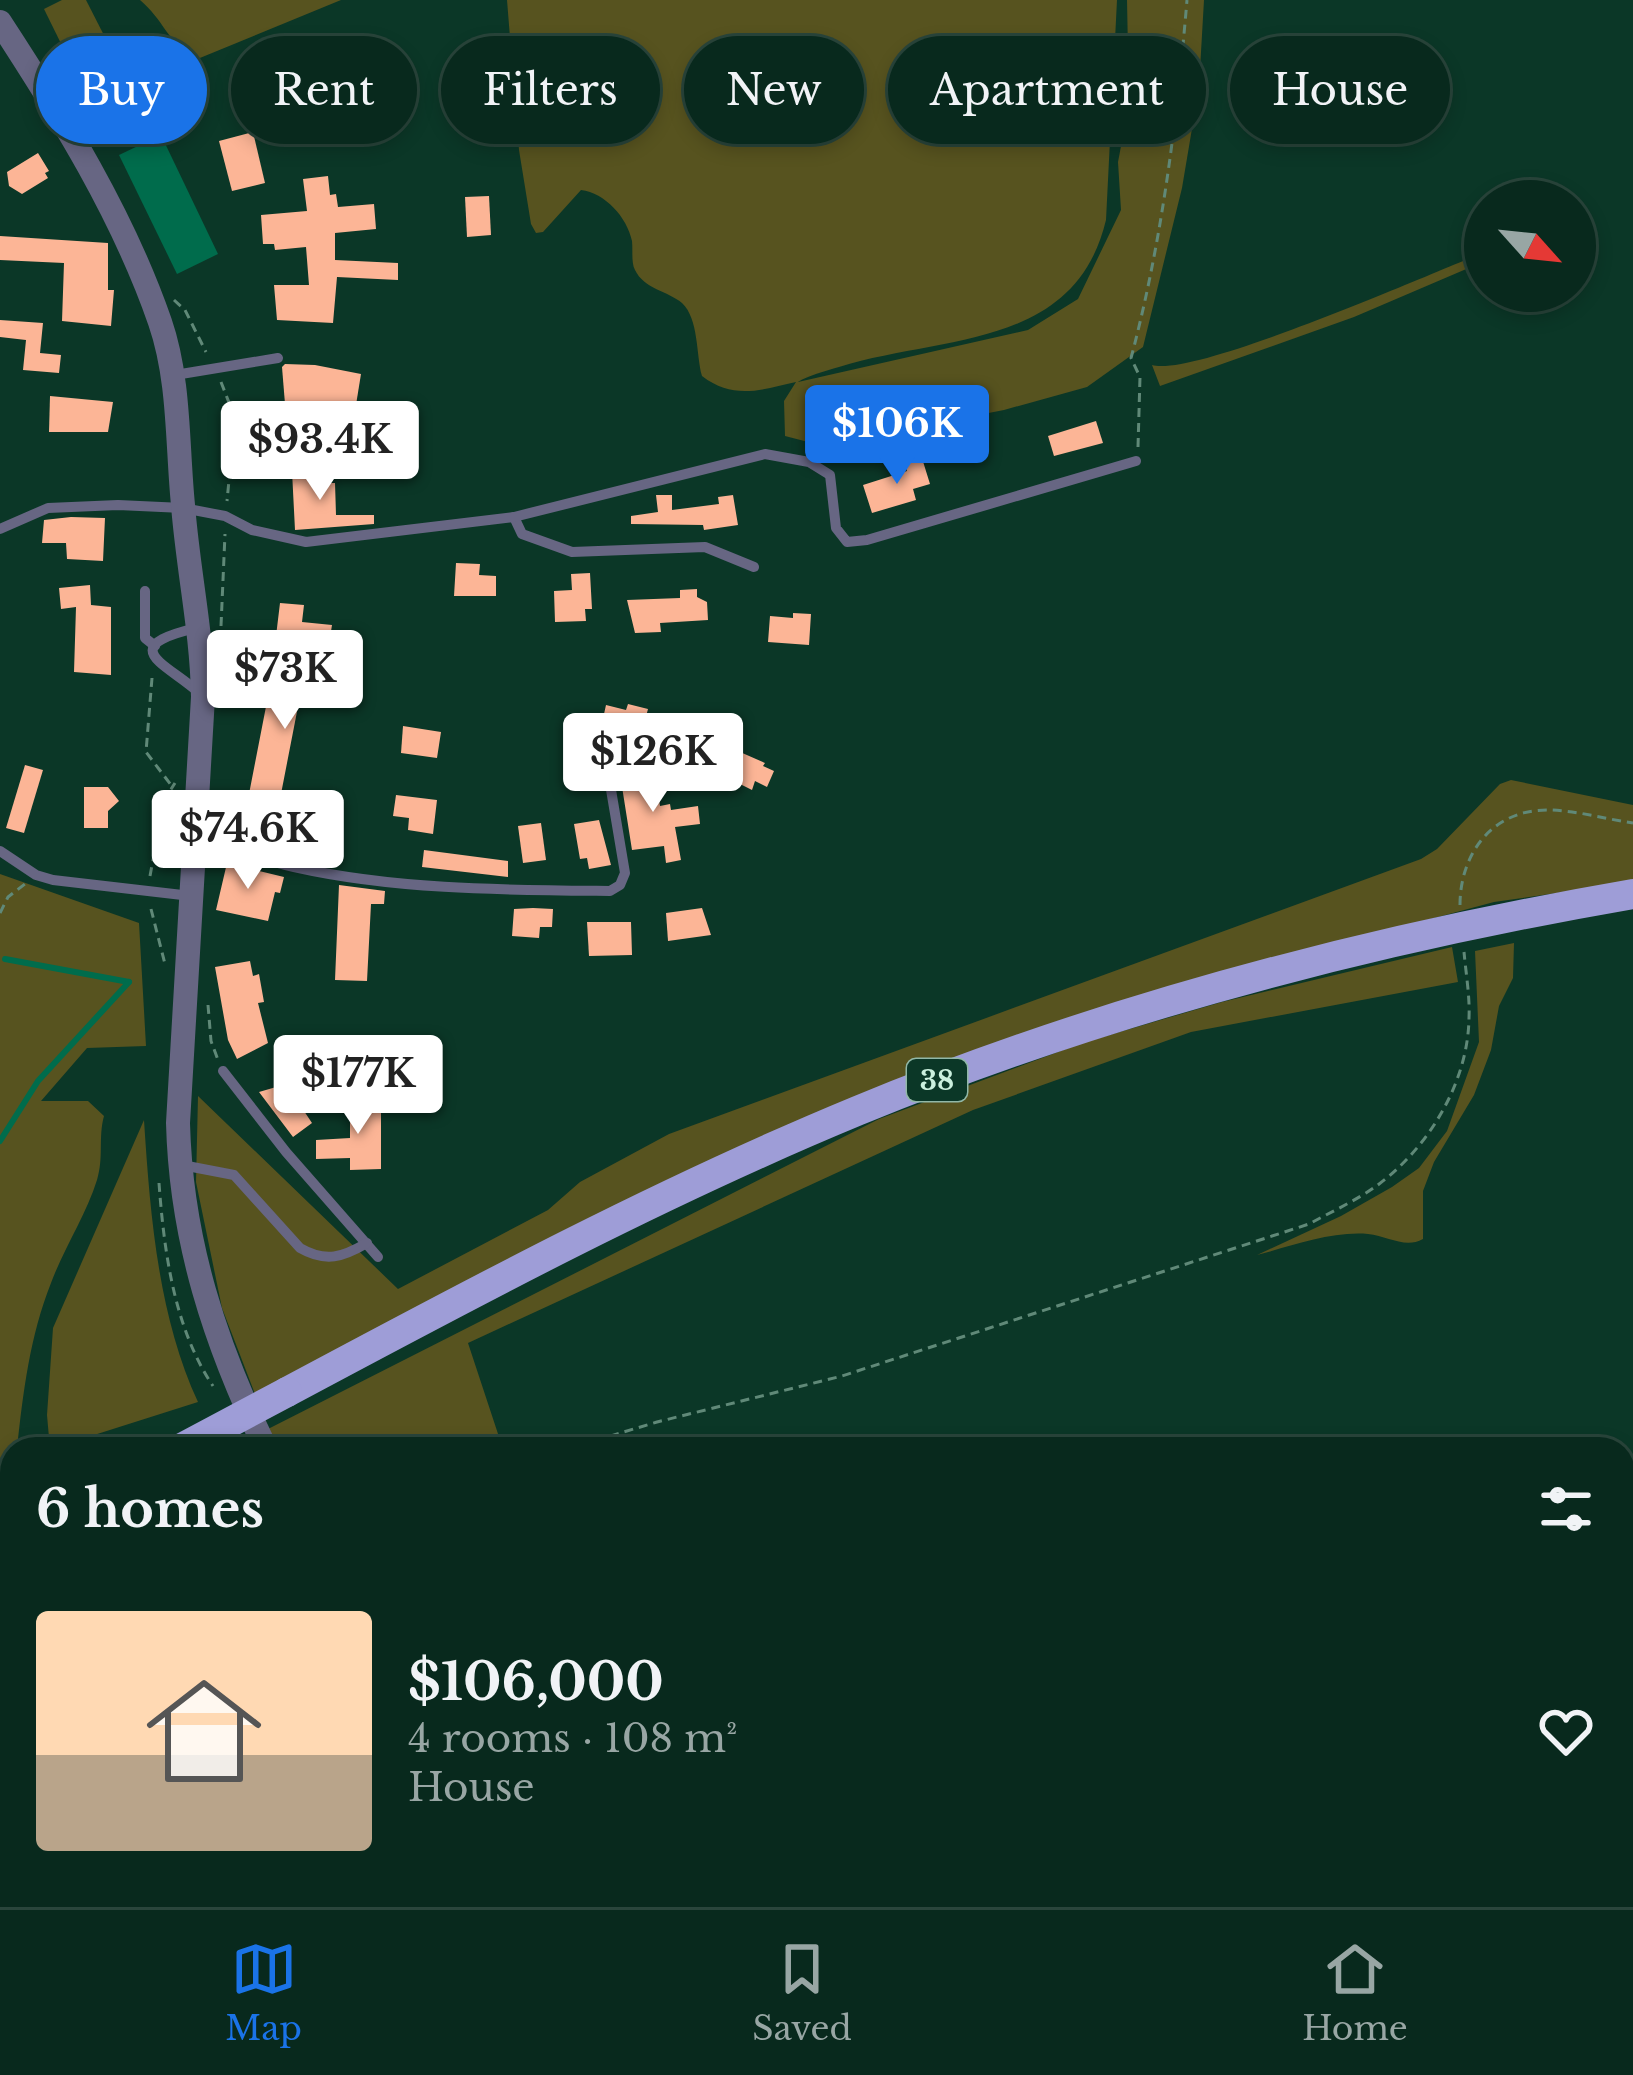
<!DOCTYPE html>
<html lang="en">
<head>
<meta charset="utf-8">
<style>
	body { margin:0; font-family:"Libre Baskerville",serif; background:#113126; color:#f1f3f6; height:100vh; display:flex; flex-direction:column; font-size:45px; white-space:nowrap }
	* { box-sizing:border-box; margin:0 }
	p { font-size:39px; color:#98a6a4 }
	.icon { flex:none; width:66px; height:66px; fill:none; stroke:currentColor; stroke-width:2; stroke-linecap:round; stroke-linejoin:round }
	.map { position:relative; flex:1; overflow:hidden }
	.sheet { position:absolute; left:0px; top:1437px; width:1635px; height:471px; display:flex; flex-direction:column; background:#08291d; border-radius:36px 36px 0 0; box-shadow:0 6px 18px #0003,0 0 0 3px #29453b }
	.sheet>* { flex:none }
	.banner { position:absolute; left:36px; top:36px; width:1563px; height:108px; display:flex; gap:24px }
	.needle { width:78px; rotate:117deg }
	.buttons { position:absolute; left:1464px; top:180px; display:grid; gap:24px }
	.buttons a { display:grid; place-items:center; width:132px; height:132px; border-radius:50%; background:#08291d; box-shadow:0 6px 18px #0003,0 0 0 3px #29453b; font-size:60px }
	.price { position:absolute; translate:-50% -102px; padding:0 27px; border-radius:12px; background:#fff; color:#222; font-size:39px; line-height:78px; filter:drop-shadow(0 3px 6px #0008) }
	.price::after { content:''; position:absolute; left:50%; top:72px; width:36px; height:27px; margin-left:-18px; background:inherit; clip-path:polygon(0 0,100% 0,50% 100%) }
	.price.current { background:#1a73e8; color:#fff }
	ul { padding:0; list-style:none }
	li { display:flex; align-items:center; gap:36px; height:300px; padding:0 36px }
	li+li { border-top:3px solid #29453b }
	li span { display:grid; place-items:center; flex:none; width:336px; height:240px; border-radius:12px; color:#555 }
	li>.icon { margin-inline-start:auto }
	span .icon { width:144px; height:144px; fill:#fffc; stroke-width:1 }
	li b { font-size:51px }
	h2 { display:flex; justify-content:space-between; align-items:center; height:144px; padding:0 36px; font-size:51px }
	.pill { padding:0 42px; border-radius:54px; background:#08291d; box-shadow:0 6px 18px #0003,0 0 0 3px #29453b; font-size:42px; line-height:108px }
	.pill.current { background:#1a73e8; color:#fff }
	.tabs { display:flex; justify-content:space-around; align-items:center; height:168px; border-top:3px solid #29453b; background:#08291d; font-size:33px; color:#98a6a4 }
	.tabs a { display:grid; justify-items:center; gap:6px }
	.tabs .current { color:#1a73e8 }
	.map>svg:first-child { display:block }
</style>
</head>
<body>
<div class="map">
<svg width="1633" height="1907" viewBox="0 0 1633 1907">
	<rect width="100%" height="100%" fill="#0b3727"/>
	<g fill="#57531f">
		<path d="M62,0h24l27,53 -38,19 -31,-63z"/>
		<path d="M140,0h201l-146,60c-26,-16 -32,-41 -55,-60z"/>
		<path d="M507,0h610l-11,220c-31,130 -164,115 -267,147 -14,4 -32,9 -41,15l230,-52 50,-31 43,-89 -3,-48 11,-58 -2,-104h77l-5,87 -17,101 -39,159 -56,40 -83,23 -154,30 -38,3 -27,-7 -1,-35 12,-19c-35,8 -63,18 -94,-6 -6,-21 -3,-57 -20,-73 -14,-12 -38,-14 -47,-33 -4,-7 -2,-20 -3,-29 -5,-24 -27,-48 -51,-51l-38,42 -7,1 -5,-9 -12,-74z"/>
		<path d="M129,60l7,5 22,48 -57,30 -21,-61z"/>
		<path d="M1485,252v9l-131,56 -194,69 -8,-21c42,13 280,-92 333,-113z"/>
		<path d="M1511,780l122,25v77l-139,20 -362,97 -877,395 -33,-86 -26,-126 2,-86 200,193 150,-79 32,-28 89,-48 752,-275 16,-10 63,-65z"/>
		<path d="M0,874l139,49 7,123 -59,2 -46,53h47l16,15c-6,22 0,41 -7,64 -11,35 -33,68 -46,103 -21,53 -28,109 -34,166h-5v62l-12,9z"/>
		<path d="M1514,943l-1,35 -14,28 -8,44 -17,45 -40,67 -11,29v48c-18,10 -35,-3 -55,-5 -37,-3 -76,12 -111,21l84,-39 51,-29 27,-19 28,-37 32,-89 -4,-91z"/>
		<path d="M1452,947l6,35 -267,50 -218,78 -505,233 35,106h-223l-12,-20 611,-310 203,-76 140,-41z"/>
		<path d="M144,1120c6,93 14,196 54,282l-148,47 -3,-34 6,-87z"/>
		<path d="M12,1562v322l-12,-2v-314z"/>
	</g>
	<path fill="#006c4c" d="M161,135l57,119 -41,20 -58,-119z"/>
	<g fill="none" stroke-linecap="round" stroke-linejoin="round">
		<g stroke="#006c4c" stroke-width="6">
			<path d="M5,959l124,23"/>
			<path d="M0,1141l38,-60 91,-99"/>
			<path d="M0,1714l11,65"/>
			<path d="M30,1896l2,11"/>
		</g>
	</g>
	<g fill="#fcb596">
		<path d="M253,132l12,51 -33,8 -13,-50z"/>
		<path d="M38,153l11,18 -4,2 3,5 -26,16 -13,-8 -2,-14z"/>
		<path d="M328,176l2,19 6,-1 2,13 36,-3 2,25 -41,4v27l63,3v17l-61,-3 -4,46 -56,-3 -3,-35h35l-3,-38 -31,3 -1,-6h-11l-2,-29 46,-4 -4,-32z"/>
		<path d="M489,196l2,39 -24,2 -2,-40z"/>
		<path d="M0,236l108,7v47h6l-3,36 -49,-5 2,-58 -64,-3z"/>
		<path d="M0,320l43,3 -3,30 21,2 -2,18 -36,-3 3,-30 -26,-3z"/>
		<path d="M285,364l30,1 46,9 -6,37 -70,-7 -3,-37z"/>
		<path d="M50,396l63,6 -5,30h-59z"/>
		<path d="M1096,421l7,22 -49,13 -6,-20z"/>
		<path d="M921,455l9,29 -17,5 3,11 -44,13 -9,-28 44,-14 -3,-10z"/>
		<path d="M328,469v14h7l1,32h38v9l-79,6 -3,-59z"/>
		<path d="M656,495h16v15l47,-6 -1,-7 15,-2 5,30 -34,5 -1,-5 -72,-1v-8l27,-4z"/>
		<path d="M71,517l34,1 -2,43 -36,-2 -1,-16h-24l2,-23z"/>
		<path d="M456,563l24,1 -1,11 17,1v20h-42z"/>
		<path d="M590,573l2,36h-7l1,12 -31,1 -1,-31 18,-1 -1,-16z"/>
		<path d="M90,585l1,20 20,2v68l-37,-3 2,-65 -15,2 -2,-21z"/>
		<path d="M697,589v8l10,5 1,18 -48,3 1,9 -26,1 -8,-33 53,-2v-8z"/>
		<path d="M280,603l24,2 -2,17 30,3 -5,32 -15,-2 -7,37 -4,-1 -20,103 5,1 -3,9 47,13 -9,30 -79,-17 28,-144z"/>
		<path d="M793,613l18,1 -2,31 -41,-3 2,-26 23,2z"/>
		<path d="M628,704l20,5 -9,34 -16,-4 2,-10 -23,-6 4,-18 20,5z"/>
		<path d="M403,726l38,6 -4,26 -36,-5z"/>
		<path d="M740,752l25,11 -2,3 11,5 -7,16 -12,-6 -3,9 -24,-12z"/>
		<path d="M25,765l18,5 -19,63 -18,-5z"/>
		<path d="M654,769l6,37 10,-2 1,6 27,-4 2,18 -25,3 6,33 -15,3 -2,-17 -32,4 -12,-76z"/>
		<path d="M84,787h24l11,14 -11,10v17h-24z"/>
		<path d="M396,795l41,5 -4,34 -25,-4 1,-12 -16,-2z"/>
		<path d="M599,820l12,45 -22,4 -2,-11 -7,1 -6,-35z"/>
		<path d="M541,823l5,37 -23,3 -5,-37z"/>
		<path d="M424,850l84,11v16l-86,-10z"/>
		<path d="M227,863l57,14 -4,16 -5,-1 -7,29 -52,-11z"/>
		<path d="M339,885l46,6 -1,13h-13l-4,77 -32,-1z"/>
		<path d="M533,908l20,1 -1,18h-12l-1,11 -27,-2 2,-27z"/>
		<path d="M702,908l9,27 -43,6 -2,-28z"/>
		<path d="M587,922h44l1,33 -43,1z"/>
		<path d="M250,961l3,15 6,-2 5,28 -6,1 10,40 -31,16 -9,-19 -13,-73z"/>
		<path d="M327,1060l3,12 -38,10 17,25 -5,4 8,12 -19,14 -34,-45 24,-7 -3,-14z"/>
		<path d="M381,1096v73l-31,1v-12l-34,1v-19l34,-2v-41z"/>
	</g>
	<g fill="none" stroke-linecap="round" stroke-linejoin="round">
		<g stroke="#608978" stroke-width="3" stroke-dasharray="9 6" stroke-linecap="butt">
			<path d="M174,300l11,10 21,42"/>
			<path d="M221,382l14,36 -8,83"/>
			<path d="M1138,447l2,-70 -9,-19c31,-116 46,-239 56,-358"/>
			<path d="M221,626l4,-92"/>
			<path d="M152,678l-6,74 25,33"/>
			<path d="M150,876l14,-76 11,-17"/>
			<path d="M1460,905c0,-51 32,-95 87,-95 28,0 58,9 86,13"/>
			<path d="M151,909l14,55"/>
			<path d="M0,913l8,-16 17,-13"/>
			<path d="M208,1005l3,36 7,19"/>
			<path d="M159,1183c5,68 15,145 54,203"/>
			<path d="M567,1449l90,-27 185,-46 467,-152c22,-12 46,-23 66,-37 52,-37 93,-103 94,-169 1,-21 -3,-44 -5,-66"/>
			<path d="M532,1896l4,11"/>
		</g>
		<g stroke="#676683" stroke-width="10">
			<path d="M175,375l103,-17"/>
			<path d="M514,517l8,17 50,18 133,-5 49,20"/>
			<path d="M0,529l48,-21 70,-3 65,3 42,8 27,14 54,12 208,-25 251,-63 44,8 21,13 6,53 11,14 20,-2 269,-79"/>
			<path d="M145,591v47l10,8"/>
			<path d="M196,628c-80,19 -31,35 1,63"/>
			<path d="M196,835c33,8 64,25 98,32 102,23 212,23 316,24l10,-6 5,-12 -18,-107"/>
			<path d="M0,851l36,24 17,5 138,16"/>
			<path d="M223,1071l63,81 92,105"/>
			<path d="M182,1165l52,10 66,73c26,15 43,9 67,-5"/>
			<path d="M0,1843l12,-2"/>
			<path d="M167,1896l8,11"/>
			<path d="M262,1896l2,11"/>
			<path d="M498,1896l3,11"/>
			<path d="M297,1907l50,-11"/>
		</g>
		<g stroke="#676683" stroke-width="24">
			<path d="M0,22c62,95 123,193 160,300 20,58 17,123 23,183 5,65 19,127 20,192l-25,426c3,117 37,221 88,326"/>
			<path d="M569,1896l4,11"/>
		</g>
		<g stroke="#9e9dd7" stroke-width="30">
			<path d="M287,1392c187,-100 374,-200 570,-281 250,-103 510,-171 776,-217"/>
			<path d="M0,1547l12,-7"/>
		</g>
		<path stroke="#9e9dd7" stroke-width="30" d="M180,1449l107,-57"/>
	</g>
	<g text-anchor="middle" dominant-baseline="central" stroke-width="12" stroke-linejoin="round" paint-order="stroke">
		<rect fill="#0b3727" stroke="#91b8a7" stroke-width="3" x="907" y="1059" width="60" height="42" rx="9"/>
		<g font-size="27" font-weight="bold" fill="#cbf0de">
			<text x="937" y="1080">38</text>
		</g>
	</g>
</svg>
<div class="buttons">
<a><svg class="needle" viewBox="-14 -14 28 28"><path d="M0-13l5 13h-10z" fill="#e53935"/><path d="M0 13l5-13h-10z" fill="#98a6a4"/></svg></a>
</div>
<b class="price current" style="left:897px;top:487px">$106K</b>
<b class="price" style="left:320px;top:503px">$93.4K</b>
<b class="price" style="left:285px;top:732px">$73K</b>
<b class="price" style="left:653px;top:815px">$126K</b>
<b class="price" style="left:248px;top:892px">$74.6K</b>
<b class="price" style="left:358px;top:1137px">$177K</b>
<div class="banner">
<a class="pill current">Buy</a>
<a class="pill">Rent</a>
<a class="pill">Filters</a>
<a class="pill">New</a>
<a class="pill">Apartment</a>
<a class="pill">House</a>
</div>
<section class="sheet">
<h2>6 homes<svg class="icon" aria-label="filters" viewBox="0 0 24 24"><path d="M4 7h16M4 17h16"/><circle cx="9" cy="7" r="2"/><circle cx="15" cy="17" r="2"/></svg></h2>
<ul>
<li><span style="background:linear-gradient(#ffd9b3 60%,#b9a48a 0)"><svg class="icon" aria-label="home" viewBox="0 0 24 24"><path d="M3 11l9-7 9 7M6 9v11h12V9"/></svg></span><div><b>$106,000</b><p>4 rooms · 108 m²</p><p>House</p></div><svg class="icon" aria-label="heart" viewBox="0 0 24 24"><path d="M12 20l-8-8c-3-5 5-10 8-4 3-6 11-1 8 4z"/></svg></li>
</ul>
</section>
</div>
<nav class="tabs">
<a class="current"><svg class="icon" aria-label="map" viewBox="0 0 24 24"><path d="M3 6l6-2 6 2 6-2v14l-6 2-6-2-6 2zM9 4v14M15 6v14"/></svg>Map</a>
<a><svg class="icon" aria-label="saved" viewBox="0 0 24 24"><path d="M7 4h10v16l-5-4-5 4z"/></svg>Saved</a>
<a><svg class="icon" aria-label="home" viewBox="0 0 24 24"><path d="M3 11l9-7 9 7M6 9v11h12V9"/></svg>Home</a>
</nav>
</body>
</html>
